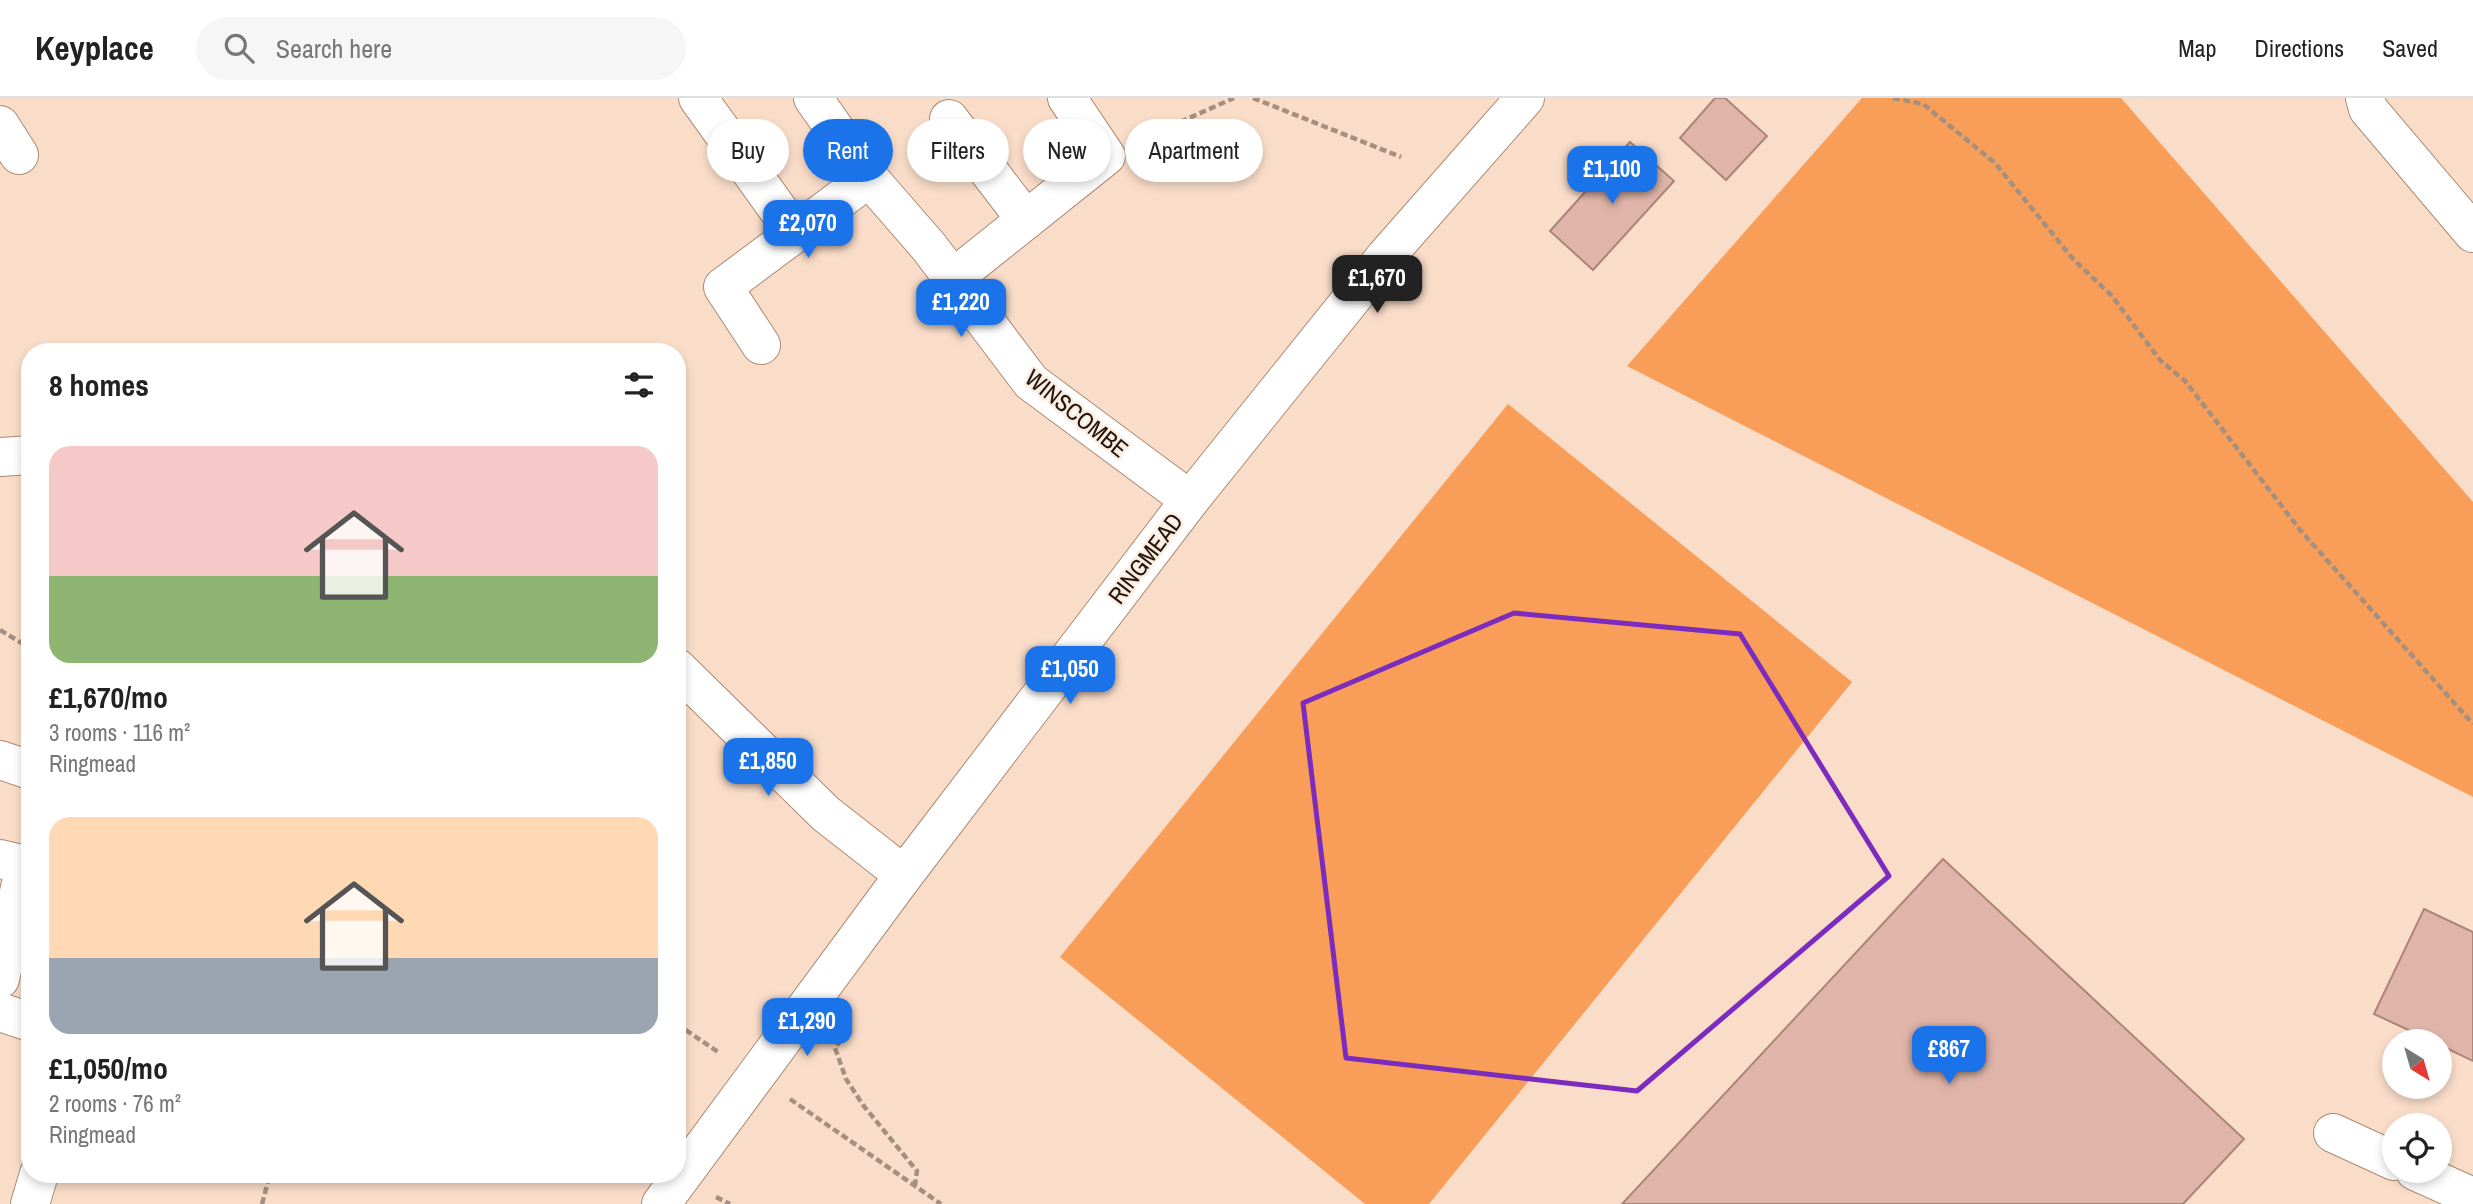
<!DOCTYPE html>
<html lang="en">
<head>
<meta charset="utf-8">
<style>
	body { margin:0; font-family:"Archivo Narrow",sans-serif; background:#f6f6f6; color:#222; height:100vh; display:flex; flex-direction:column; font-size:26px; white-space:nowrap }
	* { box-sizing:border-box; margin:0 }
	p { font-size:23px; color:#767676 }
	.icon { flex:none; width:38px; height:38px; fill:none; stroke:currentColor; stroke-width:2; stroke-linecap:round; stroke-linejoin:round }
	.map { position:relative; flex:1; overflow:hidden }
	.details { position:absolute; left:21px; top:245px; width:665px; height:840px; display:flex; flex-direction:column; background:#fff; border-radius:28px; box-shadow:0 4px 10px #0003 }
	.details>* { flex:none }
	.guide { position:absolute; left:707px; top:21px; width:665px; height:63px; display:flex; gap:14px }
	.needle { width:46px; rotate:143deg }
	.controls { position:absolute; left:2382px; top:931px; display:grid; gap:14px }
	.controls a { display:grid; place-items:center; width:70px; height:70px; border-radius:50%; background:#fff; box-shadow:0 4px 10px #0003; font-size:35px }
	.price { position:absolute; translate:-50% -60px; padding:0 16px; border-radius:14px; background:#1a73e8; color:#fff; font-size:23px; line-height:46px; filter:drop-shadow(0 2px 4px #0008) }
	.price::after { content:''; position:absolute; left:50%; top:42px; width:21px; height:16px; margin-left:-10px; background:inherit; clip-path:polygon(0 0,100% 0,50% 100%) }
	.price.current { background:#222; color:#fff }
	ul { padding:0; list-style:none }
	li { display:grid; align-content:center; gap:14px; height:371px; padding:0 28px }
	li span { display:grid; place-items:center; height:217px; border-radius:21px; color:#555 }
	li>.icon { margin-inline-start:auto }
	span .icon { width:126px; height:126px; fill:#fffc; stroke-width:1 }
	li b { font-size:30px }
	h2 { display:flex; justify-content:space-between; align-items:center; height:84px; padding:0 28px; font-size:30px }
	.pill { padding:0 24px; border-radius:32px; background:#fff; box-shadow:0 4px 10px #0003; font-size:24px; line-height:63px }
	.pill.current { background:#1a73e8; color:#fff }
	header { display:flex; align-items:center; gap:42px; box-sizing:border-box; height:98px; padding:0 35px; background:#fff; border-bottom:2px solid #e0e0e0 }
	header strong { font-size:33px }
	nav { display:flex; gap:38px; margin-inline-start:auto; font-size:24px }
	.search { width:490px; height:63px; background:#f6f6f6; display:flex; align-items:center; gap:18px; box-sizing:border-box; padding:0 24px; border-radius:38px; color:#767676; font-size:26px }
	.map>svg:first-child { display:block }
</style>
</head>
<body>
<header>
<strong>Keyplace</strong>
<div class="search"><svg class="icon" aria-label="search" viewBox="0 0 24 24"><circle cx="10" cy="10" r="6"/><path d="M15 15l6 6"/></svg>Search here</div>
<nav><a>Map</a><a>Directions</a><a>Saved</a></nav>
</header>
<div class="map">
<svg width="2473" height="1106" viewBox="0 0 2473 1106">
	<rect width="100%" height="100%" fill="#faddc9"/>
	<g fill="#f99e59">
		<path d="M1862,0h259l352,404v295l-846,-431z"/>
		<path d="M1508,306l344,278 -423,522h-64l-305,-247z"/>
	</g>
	<g fill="#e0b5a9" stroke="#ac8478" stroke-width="2">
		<path d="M1715,0h10l42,38 -41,44 -46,-42z"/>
		<path d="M1630,44l44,39 -81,89 -43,-39z"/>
		<path d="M1943,761l301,280 -61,65h-561z"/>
		<path d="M2424,811l49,23v129l-33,-16v-4h-8l-58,-27z"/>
	</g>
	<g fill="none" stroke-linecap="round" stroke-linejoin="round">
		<defs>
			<g id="minor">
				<path d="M698,0l97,135"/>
				<path d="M813,0l56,80 60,69 102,135 159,118"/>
				<path d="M2365,0l3,11 105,124"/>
				<path d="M949,21l77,101"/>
				<path d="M0,27l19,30"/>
				<path d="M952,181l154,-123 -39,-58"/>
				<path d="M761,247l-38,-58 146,-109"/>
				<path d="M0,359l30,-2"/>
				<path d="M677,570l149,146 78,61"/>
				<path d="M0,662l30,10"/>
				<path d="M0,761l25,6 -25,114"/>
				<path d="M0,914l30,10"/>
				<path d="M2333,1035l61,28"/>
				<path d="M2415,1073l58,26"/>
				<path d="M30,1106l9,-30"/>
				<path d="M661,1106l243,-329 286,-375 196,-244 139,-158"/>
			</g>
		</defs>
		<use href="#minor" stroke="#ac8a73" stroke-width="40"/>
		<g stroke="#a58f7f" stroke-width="4.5" stroke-dasharray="7 3.5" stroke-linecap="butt">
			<path d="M1253,0l148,59"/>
			<path d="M1893,0l30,6 72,59 78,96 39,37 48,64 25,21 116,150 172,193"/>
			<path d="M1142,41l92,-41"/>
			<path d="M0,532l30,18"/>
			<path d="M850,923l-2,8 -13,19 11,31 17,26 54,66 -2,14"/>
			<path d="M677,926l41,28"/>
			<path d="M790,1001l151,105"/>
			<path d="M716,1099l14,7"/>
			<path d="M262,1106l8,-30"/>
		</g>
		<use href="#minor" stroke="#fff" stroke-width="38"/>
	</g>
	<path fill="none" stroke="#7b2cbf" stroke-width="5" stroke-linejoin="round" d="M1514,515l226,21 149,242 -252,215 -291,-33 -43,-355z"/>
	<g text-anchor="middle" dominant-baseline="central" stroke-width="5" stroke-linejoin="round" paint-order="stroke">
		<g font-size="24" fill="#22150c" stroke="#fcede3">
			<text transform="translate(1077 315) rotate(39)">WINSCOMBE</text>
			<text transform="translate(1145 460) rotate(-53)">RINGMEAD</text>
		</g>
	</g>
</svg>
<div class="controls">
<a><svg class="needle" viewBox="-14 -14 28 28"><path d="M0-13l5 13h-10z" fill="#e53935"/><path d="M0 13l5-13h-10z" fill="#767676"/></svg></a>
<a><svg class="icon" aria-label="locate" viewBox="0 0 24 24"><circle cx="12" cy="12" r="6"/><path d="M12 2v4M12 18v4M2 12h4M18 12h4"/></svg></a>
</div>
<b class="price" style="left:1612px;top:108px">£1,100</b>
<b class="price" style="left:808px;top:162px">£2,070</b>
<b class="price current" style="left:1377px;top:217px">£1,670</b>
<b class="price" style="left:961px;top:241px">£1,220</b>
<b class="price" style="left:1070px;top:608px">£1,050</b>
<b class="price" style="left:768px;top:700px">£1,850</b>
<b class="price" style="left:807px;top:960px">£1,290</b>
<b class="price" style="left:1949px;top:988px">£867</b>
<div class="guide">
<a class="pill">Buy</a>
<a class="pill current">Rent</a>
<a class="pill">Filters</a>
<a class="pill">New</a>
<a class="pill">Apartment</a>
</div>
<section class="details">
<h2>8 homes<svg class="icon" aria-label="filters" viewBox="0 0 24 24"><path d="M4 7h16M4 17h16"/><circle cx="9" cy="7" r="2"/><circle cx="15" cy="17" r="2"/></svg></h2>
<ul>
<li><span style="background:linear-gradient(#f6c9c9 60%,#8fb573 0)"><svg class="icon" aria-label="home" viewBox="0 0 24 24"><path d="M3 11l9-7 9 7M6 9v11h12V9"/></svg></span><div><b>£1,670/mo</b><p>3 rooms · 116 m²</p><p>Ringmead</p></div></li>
<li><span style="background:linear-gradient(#ffd9b3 65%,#9aa5b1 0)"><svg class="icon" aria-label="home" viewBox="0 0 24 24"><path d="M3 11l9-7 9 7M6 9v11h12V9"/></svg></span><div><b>£1,050/mo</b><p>2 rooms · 76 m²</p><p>Ringmead</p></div></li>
</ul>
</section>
</div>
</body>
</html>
